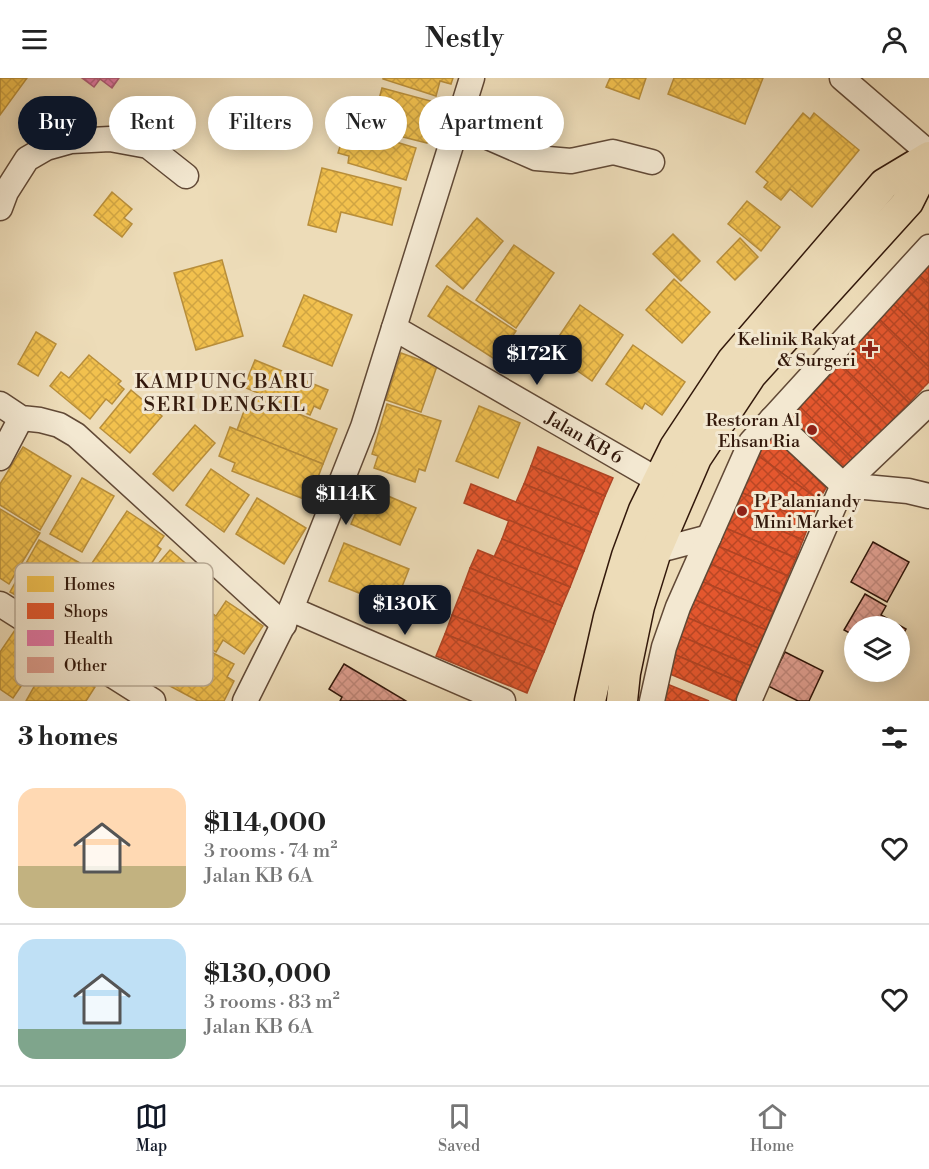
<!DOCTYPE html>
<html lang="en">
<head>
<meta charset="utf-8">
<style>
	body { margin:0; font-family:"Libre Bodoni",serif; background:#f2f2f2; color:#222; height:100vh; display:flex; flex-direction:column; font-size:22px; white-space:nowrap }
	* { box-sizing:border-box; margin:0 }
	p { font-size:20px; color:#767676 }
	.icon { flex:none; width:33px; height:33px; fill:none; stroke:currentColor; stroke-width:2; stroke-linecap:round; stroke-linejoin:round }
	.map { position:relative; height:623px; overflow:hidden }
	.details { display:flex; flex-direction:column; background:#fff; flex:1 }
	.details>* { flex:none }
	.banner { position:absolute; left:18px; top:18px; width:600px; height:54px; display:flex; gap:12px }
	.buttons { position:absolute; left:844px; top:538px; display:grid; gap:12px }
	.buttons a { display:grid; place-items:center; width:66px; height:66px; border-radius:50%; background:#fff; box-shadow:0 3px 15px #0003; font-size:30px }
	.price { position:absolute; translate:-50% -51px; padding:0 14px; border-radius:12px; background:#111827; color:#fff; font-size:20px; line-height:39px; filter:drop-shadow(0 2px 3px #0008) }
	.price::after { content:''; position:absolute; left:50%; top:36px; width:18px; height:14px; margin-left:-9px; background:inherit; clip-path:polygon(0 0,100% 0,50% 100%) }
	.price.current { background:#222; color:#fff }
	ul { padding:0; list-style:none }
	li { display:flex; align-items:center; gap:18px; height:150px; padding:0 18px }
	li+li { border-top:2px solid #e0e0e0 }
	li span { display:grid; place-items:center; flex:none; width:168px; height:120px; border-radius:18px; color:#555 }
	li>.icon { margin-inline-start:auto }
	span .icon { width:72px; height:72px; fill:#fffc; stroke-width:1 }
	li b { font-size:26px }
	h2 { display:flex; justify-content:space-between; align-items:center; height:72px; padding:0 18px; font-size:26px }
	.chip { padding:0 21px; border-radius:27px; background:#fff; box-shadow:0 3px 15px #0003; font-size:21px; line-height:54px }
	.chip.current { background:#111827; color:#fff }
	header { display:flex; justify-content:space-between; align-items:center; height:78px; padding:0 18px; background:#fff; font-size:27px; font-weight:600 }
	.menu { display:flex; justify-content:space-around; align-items:center; height:84px; border-top:2px solid #e0e0e0; background:#fff; font-size:16px; color:#767676 }
	.menu a { display:grid; justify-items:center; gap:3px }
	.menu .current { color:#111827 }
	.map>svg:first-child { display:block }
</style>
</head>
<body>
<header><svg class="icon" aria-label="menu" viewBox="0 0 24 24"><path d="M4 6h16M4 12h16M4 18h16"/></svg>Nestly<svg class="icon" aria-label="person" viewBox="0 0 24 24"><circle cx="12" cy="8" r="4"/><path d="M4 21q1-7 8-7t8 7"/></svg></header>
<div class="map">
<svg width="929" height="623" viewBox="0 0 929 623">
	<defs>
		<pattern id="homes-cross-hatch" width="8" height="8" patternUnits="userSpaceOnUse" patternTransform="scale(1.5)"><rect width="8" height="8" fill="#f2c14e"/><path d="M0 0l8 8M0 8l8-8" fill="none" stroke="#d0a543"/></pattern>
		<pattern id="shops-cross-hatch" width="8" height="8" patternUnits="userSpaceOnUse" patternTransform="scale(1.5)"><rect width="8" height="8" fill="#e4572e"/><path d="M0 0l8 8M0 8l8-8" fill="none" stroke="#b94725"/></pattern>
		<pattern id="health-cross-hatch" width="8" height="8" patternUnits="userSpaceOnUse" patternTransform="scale(1.5)"><rect width="8" height="8" fill="#e377a8"/><path d="M0 0l8 8M0 8l8-8" fill="none" stroke="#b96187"/></pattern>
		<pattern id="building-cross-hatch" width="8" height="8" patternUnits="userSpaceOnUse" patternTransform="scale(1.5)"><rect width="8" height="8" fill="#dd9d8e"/><path d="M0 0l8 8M0 8l8-8" fill="none" stroke="#be8679"/></pattern>
	</defs>
	<rect width="100%" height="100%" fill="#eddcb8"/>
	<filter id="stains"><feTurbulence type="fractalNoise" baseFrequency=".00333" numOctaves="4"/><feColorMatrix values="0 0 0 0 .2 0 0 0 0 .09 0 0 0 0 .02 0 0 0 .5 -.17"/></filter>
	<radialGradient id="worn" r=".72"><stop offset=".6" stop-color="#630" stop-opacity="0"/><stop offset="1" stop-color="#630" stop-opacity=".3"/></radialGradient>
	<g fill="url(#homes-cross-hatch)" stroke="#b88e3a" stroke-width="1.5">
		<path d="M0,0h27l-27,37z"/>
		<path d="M383,0h70l-2,6 -11,-3 -4,15 -53,-17z"/>
		<path d="M610,0h36l-7,21 -33,-12z"/>
		<path d="M674,0h89l-18,46 -77,-30z"/>
		<path d="M382,10l56,15 -11,40 -56,-14z"/>
		<path d="M803,35l7,6 4,-6 45,37 -47,57 -22,-18 -9,11 -17,-13 4,-5 -12,-10z"/>
		<path d="M346,49l70,21 -10,32 -58,-17 1,-7 -11,-3z"/>
		<path d="M322,90l79,20 -9,37 -51,-13 -5,20 -28,-7z"/>
		<path d="M112,114l20,17 -8,9 8,6 -10,13 -28,-22z"/>
		<path d="M747,123l33,26 -19,24 -33,-27z"/>
		<path d="M477,140l26,23 -40,48 -27,-23z"/>
		<path d="M673,156l27,27 -19,20 -28,-27z"/>
		<path d="M740,160l18,19 -23,23 -18,-18z"/>
		<path d="M514,167l40,28 -38,55 -40,-28z"/>
		<path d="M222,182l21,76 -47,14 -22,-77z"/>
		<path d="M674,201l36,33 -28,31 -36,-33z"/>
		<path d="M447,208l69,45 -20,29 -68,-44z"/>
		<path d="M304,217l48,20 -20,51 -49,-20z"/>
		<path d="M580,227l43,30 -31,46 -43,-30z"/>
		<path d="M36,254l20,12 -18,32 -20,-12z"/>
		<path d="M633,267l52,37 -23,33 -17,-12 -3,6 -36,-25z"/>
		<path d="M401,275l36,13 -16,46 -35,-12z"/>
		<path d="M89,277l32,26 -3,3 6,5 -12,15 -6,-5 -16,20 -40,-33 11,-14 8,6z"/>
		<path d="M255,282l73,30 -8,19 -6,-3 -4,9 -66,-28z"/>
		<path d="M131,312l31,26 -32,37 -30,-25z"/>
		<path d="M250,317l87,34 -14,35 -86,-34z"/>
		<path d="M387,326l54,17 -16,50 -6,-2 -4,13 -41,-14 4,-12 -6,-2z"/>
		<path d="M479,328l41,17 -22,55 -42,-17z"/>
		<path d="M195,347l20,18 -42,48 -20,-17z"/>
		<path d="M230,349l93,37 -14,37 -77,-30 3,-8 -16,-7z"/>
		<path d="M23,369l48,29 -31,54 -40,-25v-21z"/>
		<path d="M211,391l38,26 -25,37 -38,-27z"/>
		<path d="M82,400l32,18 -32,56 -32,-18z"/>
		<path d="M367,409l49,21 -16,37 -49,-21z"/>
		<path d="M257,420l49,30 -22,36 -48,-30z"/>
		<path d="M0,431l40,24 -31,51 -9,-6z"/>
		<path d="M127,433l37,25 -7,10 4,3 -28,42 -41,-28z"/>
		<path d="M39,462l50,28 -29,52 -50,-28z"/>
		<path d="M344,465l65,26 -15,38 -65,-26z"/>
		<path d="M170,472l27,23 -25,29 -27,-23z"/>
		<path d="M226,523l37,25 -19,28 -21,-14 -7,12 -26,-18 16,-25 10,7z"/>
		<path d="M15,552l30,21 -32,47 -13,-9v-37z"/>
		<path d="M189,562l45,24 -7,13 7,4 -10,20h-26l-32,-17z"/>
		<path d="M49,582l46,27 -9,14h-60z"/>
	</g>
	<g fill="url(#shops-cross-hatch)" stroke="#af4424" stroke-width="1.5">
		<path d="M929,187v19l-10,-9z"/>
		<path d="M919,197l10,9v28l-23,-23z"/>
		<path d="M906,211l23,23v27l-37,-36z"/>
		<path d="M892,225l37,36v28l-51,-49z"/>
		<path d="M878,240l51,49v15l-6,6 -58,-56z"/>
		<path d="M865,254l58,56 -14,15 -58,-57z"/>
		<path d="M851,268l58,57 -14,14 -58,-56z"/>
		<path d="M837,283l58,56 -13,14 -58,-56z"/>
		<path d="M824,297l58,56 -14,14 -58,-56z"/>
		<path d="M810,311l58,56 -14,15 -58,-57z"/>
		<path d="M796,325l58,57 -14,14 -58,-57z"/>
		<path d="M769,354l57,56 -7,12 -66,-48z"/>
		<path d="M538,369l75,31 -8,18 -74,-30z"/>
		<path d="M753,374l66,48 -9,22 -72,-31z"/>
		<path d="M531,388l74,30 -7,18 -74,-30z"/>
		<path d="M471,406l120,48 -7,19 -120,-48z"/>
		<path d="M524,406l74,30 -7,18 -75,-30z"/>
		<path d="M738,413l72,31 -7,18 -73,-31z"/>
		<path d="M730,431l73,31 -7,18 -73,-31z"/>
		<path d="M509,442l75,31 -7,18 -75,-30z"/>
		<path d="M723,449l73,31 -8,18 -73,-31z"/>
		<path d="M502,461l75,30 -7,18 -76,-30z"/>
		<path d="M715,467l73,31 -7,18 -73,-31z"/>
		<path d="M478,472l92,37 -8,19 -92,-38z"/>
		<path d="M708,485l73,31 -8,18 -72,-31z"/>
		<path d="M470,490l92,38 -7,18 -92,-37z"/>
		<path d="M701,503l72,31 -7,18 -73,-31z"/>
		<path d="M463,509l92,37 -11,28 -92,-37z"/>
		<path d="M693,521l73,31 -8,18 -72,-31z"/>
		<path d="M452,537l92,37 -8,19 -91,-37z"/>
		<path d="M686,539l72,31 -7,18 -73,-31z"/>
		<path d="M445,556l91,37 -9,22 -91,-37z"/>
		<path d="M678,557l73,31 -7,18 -73,-31z"/>
		<path d="M671,575l73,31 -7,17h-3l-71,-30z"/>
		<path d="M667,606l42,17h-49z"/>
	</g>
	<path fill="url(#health-cross-hatch)" stroke="#ae5a79" stroke-width="1.5" d="M82,0h37l-7,10 -12,-9 -6,8z"/>
	<g fill="url(#building-cross-hatch)" stroke="#32180b" stroke-width="1.5">
		<path d="M873,464l36,20 -22,40 -36,-20z"/>
		<path d="M865,516l21,12 -5,9 25,14 -6,10v-12h-45v9l-11,-6z"/>
		<path d="M785,574l38,19 -14,30h-11l-30,-15z"/>
		<path d="M344,586l62,37h-66l2,-4 -13,-8z"/>
	</g>
	<g fill="none" stroke-linecap="round" stroke-linejoin="round">
		<defs>
			<g id="minor">
				<path d="M842,0l87,75"/>
				<path d="M458,46l78,34 35,3 42,-9 39,10"/>
				<path d="M0,130l6,-16 21,-33 19,-11 25,-7 39,-2 38,7 38,30"/>
				<path d="M394,250l279,161"/>
				<path d="M0,326l21,14 19,2 19,5 17,10 208,190"/>
				<path d="M772,341l71,66 65,6 21,5"/>
				<path d="M0,380l21,-40"/>
				<path d="M656,473l53,-14"/>
				<path d="M0,526l153,97"/>
				<path d="M291,531l212,92"/>
				<path d="M245,623l46,-92 72,-182 109,-349"/>
				<path d="M652,623l12,-54 14,-40 73,-165 178,-195"/>
				<path d="M749,623l94,-216 86,-82"/>
			</g>
			<g id="major">
				<path d="M590,623l19,-84 18,-61 17,-46 31,-63 57,-86 152,-177 45,-27"/>
				<path d="M622,623l3,-28 14,-67 17,-55 40,-93 55,-83 157,-173 21,-42"/>
			</g>
		</defs>
		<use href="#minor" stroke="#614936" stroke-width="27"/>
		<use href="#major" stroke="#32180b" stroke-width="33"/>
		<use href="#minor" stroke="#f3e8d1" stroke-width="24"/>
		<use href="#major" stroke="#eddcb8" stroke-width="30"/>
	</g>
	<g fill="#8f2418" stroke="#f3e8d1" stroke-width="2">
		<path d="M867 262h6v6h6v6h-6v6h-6v-6h-6v-6h6z"/>
		<circle cx="812" cy="352" r="6"/>
		<circle cx="742" cy="433" r="6"/>
	</g>
	<g text-anchor="middle" dominant-baseline="central" stroke-width="6" stroke-linejoin="round" paint-order="stroke">
		<g font-size="18" fill="#32180b" stroke="#f3e8d1" text-anchor="end">
			<text x="856" y="261">Kelinik Rakyat<tspan x="856" dy="21">&amp; Surgeri</tspan></text>
			<text x="800" y="342">Restoran Al<tspan x="800" dy="21">Ehsan Ria</tspan></text>
			<text x="754" y="423" text-anchor="start">P Palaniandy<tspan x="754" dy="21">Mini Market</tspan></text>
		</g>
		<g font-size="18" fill="#32180b" stroke="#f3e8d1">
			<text transform="translate(584 360) rotate(30)">Jalan KB 6</text>
		</g>
		<g font-size="20" letter-spacing="1.5" fill="#32180b" stroke="#f3e8d1">
			<text x="225" y="304">KAMPUNG BARU<tspan x="225" dy="23">SERI DENGKIL</tspan></text>
		</g>
	</g>
	<rect x="15" y="485" width="198" height="123" rx="9" fill="#f3e8d1" stroke="#b9aa96" stroke-width="1.5"/>
	<rect x="27" y="498" width="27" height="16" fill="#f2c14e"/>
	<rect x="27" y="525" width="27" height="16" fill="#e4572e"/>
	<rect x="27" y="552" width="27" height="16" fill="#e377a8"/>
	<rect x="27" y="579" width="27" height="16" fill="#dd9d8e"/>
	<g font-size="16" fill="#32180b">
		<text x="64" y="512">Homes</text>
		<text x="64" y="539">Shops</text>
		<text x="64" y="566">Health</text>
		<text x="64" y="593">Other</text>
	</g>
	<rect width="100%" height="100%" filter="url(#stains)"/>
	<rect width="100%" height="100%" fill="url(#worn)"/>
</svg>
<div class="buttons">
<a><svg class="icon" aria-label="layers" viewBox="0 0 24 24"><path d="M12 4l9 5-9 5-9-5zM3 14l9 5 9-5"/></svg></a>
</div>
<b class="price" style="left:537px;top:308px">$172K</b>
<b class="price current" style="left:346px;top:448px">$114K</b>
<b class="price" style="left:405px;top:558px">$130K</b>
<div class="banner">
<a class="chip current">Buy</a>
<a class="chip">Rent</a>
<a class="chip">Filters</a>
<a class="chip">New</a>
<a class="chip">Apartment</a>
</div>
</div>
<section class="details">
<h2>3 homes<svg class="icon" aria-label="filters" viewBox="0 0 24 24"><path d="M4 7h16M4 17h16"/><circle cx="9" cy="7" r="2"/><circle cx="15" cy="17" r="2"/></svg></h2>
<ul>
<li><span style="background:linear-gradient(#ffd9b3 65%,#c2b280 0)"><svg class="icon" aria-label="home" viewBox="0 0 24 24"><path d="M3 11l9-7 9 7M6 9v11h12V9"/></svg></span><div><b>$114,000</b><p>3 rooms · 74 m²</p><p>Jalan KB 6A</p></div><svg class="icon" aria-label="heart" viewBox="0 0 24 24"><path d="M12 20l-8-8c-3-5 5-10 8-4 3-6 11-1 8 4z"/></svg></li>
<li><span style="background:linear-gradient(#bfe0f5 75%,#7fa58c 0)"><svg class="icon" aria-label="home" viewBox="0 0 24 24"><path d="M3 11l9-7 9 7M6 9v11h12V9"/></svg></span><div><b>$130,000</b><p>3 rooms · 83 m²</p><p>Jalan KB 6A</p></div><svg class="icon" aria-label="heart" viewBox="0 0 24 24"><path d="M12 20l-8-8c-3-5 5-10 8-4 3-6 11-1 8 4z"/></svg></li>
</ul>
</section>
<nav class="menu">
<a class="current"><svg class="icon" aria-label="map" viewBox="0 0 24 24"><path d="M3 6l6-2 6 2 6-2v14l-6 2-6-2-6 2zM9 4v14M15 6v14"/></svg>Map</a>
<a><svg class="icon" aria-label="saved" viewBox="0 0 24 24"><path d="M7 4h10v16l-5-4-5 4z"/></svg>Saved</a>
<a><svg class="icon" aria-label="home" viewBox="0 0 24 24"><path d="M3 11l9-7 9 7M6 9v11h12V9"/></svg>Home</a>
</nav>
</body>
</html>
